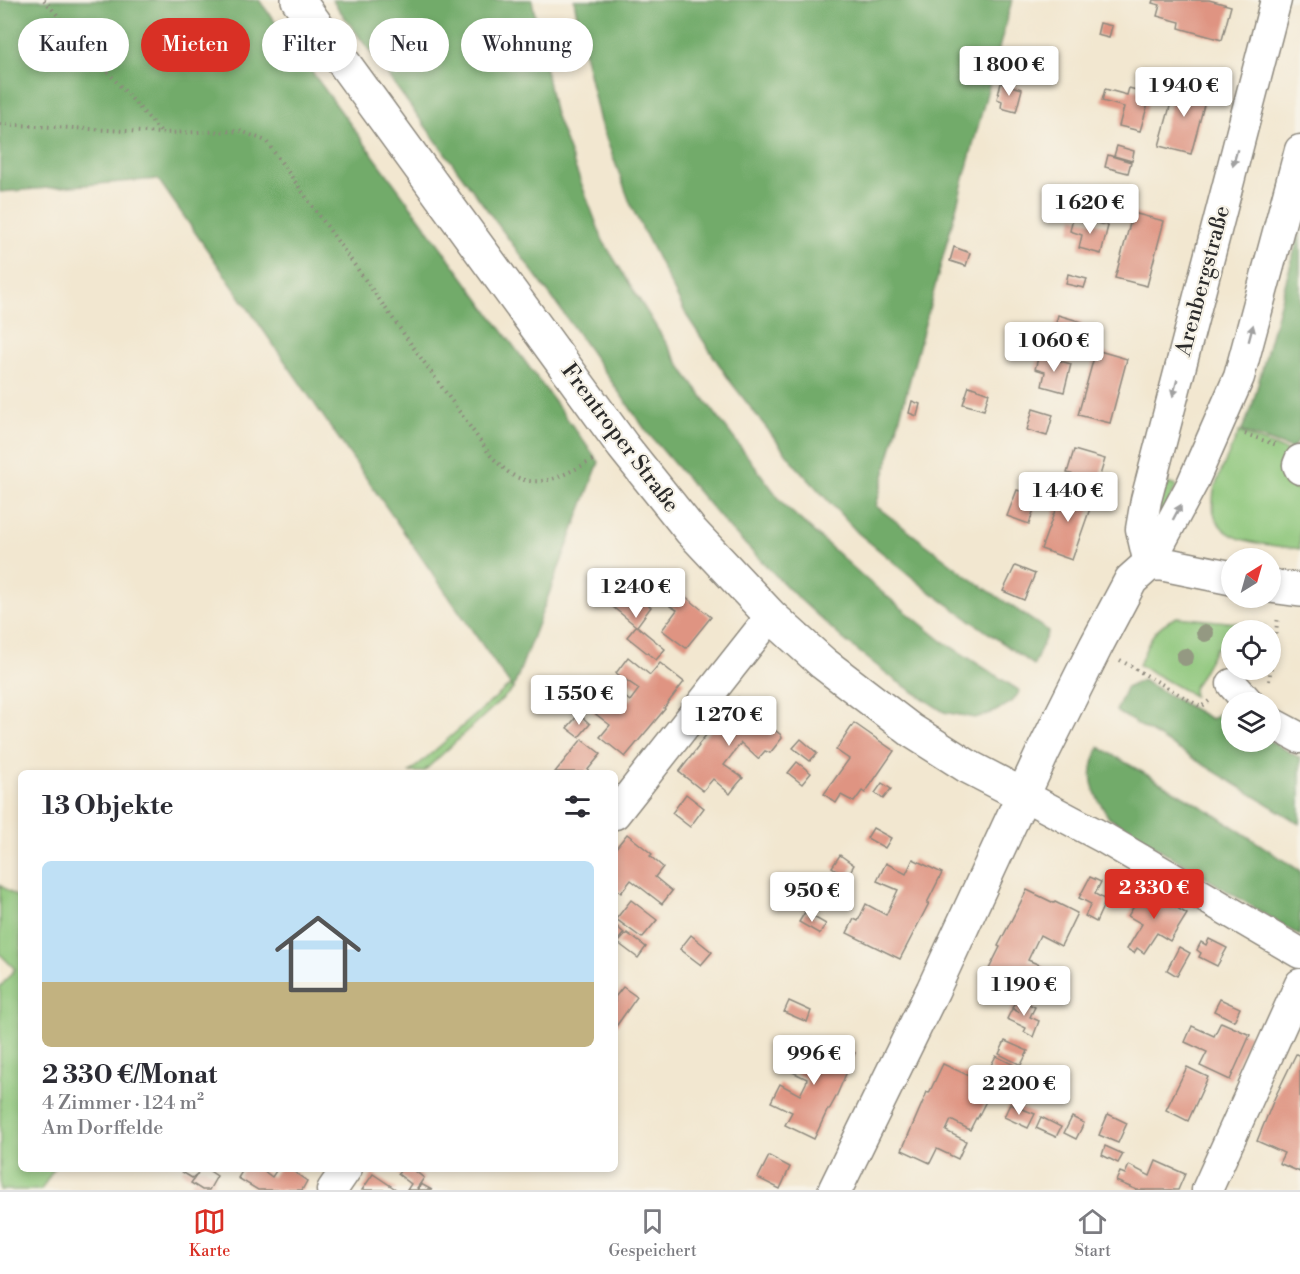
<!DOCTYPE html>
<html lang="de">
<head>
<meta charset="utf-8">
<style>
	body { margin:0; font-family:"Libre Bodoni",serif; background:#f7f7f7; color:#2b2b33; height:100vh; display:flex; flex-direction:column; font-size:22px; white-space:nowrap }
	* { box-sizing:border-box; margin:0 }
	p { font-size:20px; color:#7c7c81 }
	.icon { flex:none; width:33px; height:33px; fill:none; stroke:currentColor; stroke-width:2; stroke-linecap:round; stroke-linejoin:round }
	.map { position:relative; flex:1; overflow:hidden }
	.sheet { position:absolute; left:18px; top:770px; width:600px; height:402px; display:flex; flex-direction:column; background:#fff; border-radius:9px; box-shadow:0 3px 9px #0003 }
	.sheet>* { flex:none }
	.banner { position:absolute; left:18px; top:18px; width:600px; height:54px; display:flex; gap:12px }
	.needle { width:39px; rotate:37deg }
	.controls { position:absolute; left:1221px; top:548px; display:grid; gap:12px }
	.controls a { display:grid; place-items:center; width:60px; height:60px; border-radius:50%; background:#fff; box-shadow:0 3px 9px #0003; font-size:30px }
	.price { position:absolute; translate:-50% -51px; padding:0 14px; border-radius:6px; background:#fff; color:#222; font-size:20px; line-height:39px; filter:drop-shadow(0 2px 3px #0008) }
	.price::after { content:''; position:absolute; left:50%; top:36px; width:18px; height:14px; margin-left:-9px; background:inherit; clip-path:polygon(0 0,100% 0,50% 100%) }
	.price.current { background:#d93025; color:#fff }
	ul { padding:0; list-style:none }
	li { display:grid; align-content:center; gap:12px; height:318px; padding:0 24px }
	li+li { border-top:2px solid #e1e1e2 }
	li span { display:grid; place-items:center; height:186px; border-radius:9px; color:#555 }
	li>.icon { margin-inline-start:auto }
	span .icon { width:108px; height:108px; fill:#fffc; stroke-width:1 }
	li b { font-size:26px }
	h2 { display:flex; justify-content:space-between; align-items:center; height:72px; padding:0 24px; font-size:26px }
	.pill { padding:0 21px; border-radius:27px; background:#fff; box-shadow:0 3px 9px #0003; font-size:21px; line-height:54px }
	.pill.current { background:#d93025; color:#fff }
	.tab-bar { display:flex; justify-content:space-around; align-items:center; height:84px; border-top:2px solid #e1e1e2; background:#fff; font-size:16px; color:#7c7c81 }
	.tab-bar a { display:grid; justify-items:center; gap:3px }
	.tab-bar .current { color:#d93025 }
	.map>svg:first-child { display:block }
</style>
</head>
<body>
<div class="map">
<svg width="1300" height="1190" viewBox="0 0 1300 1190">
	<rect width="100%" height="100%" fill="#f7f3e8"/>
	<filter id="ink" filterUnits="userSpaceOnUse"><feTurbulence type="fractalNoise" baseFrequency=".0167" numOctaves="2"/><feDisplacementMap in="SourceGraphic" scale="12" xChannelSelector="R" yChannelSelector="G"/><feConvolveMatrix kernelMatrix="1 2 1 2 8 2 1 2 1" color-interpolation-filters="sRGB"/></filter>
	<filter id="wash" filterUnits="userSpaceOnUse"><feTurbulence type="fractalNoise" baseFrequency=".008" numOctaves="4" result="noise"/><feDisplacementMap in="SourceGraphic" scale="24" xChannelSelector="R" yChannelSelector="G"/><feGaussianBlur stdDeviation="1.35" result="paint"/><feColorMatrix in="noise" values="0 0 0 0 0 0 0 0 0 0 0 0 0 0 0 0 0 1.4 0 .05"/><feComposite in="paint" operator="in"/></filter>
	<g filter="url(#wash)">
		<rect width="100%" height="100%" fill="#f2e7d0"/>
		<g fill="#8dc67a" stroke="#5c7852" stroke-width="1.5">
			<path d="M1239,432l50,20 -7,14 3,14 15,12v57c-30,-5 -85,-3 -87,-43 0,-6 0,-13 2,-19 6,-18 16,-37 24,-55z"/>
			<path d="M1159,481l18,5 -19,36z"/>
			<path d="M1177,617l82,8 6,2 1,3h-34l-1,19 -5,-3 -10,2 -23,41 1,7 -55,-31c10,-23 12,-37 38,-48z"/>
			<path d="M510,685l3,4 -90,83h-13z"/>
			<path d="M0,885l21,15v268l33,1 -13,21h-41v-203l15,-18 -15,-15z"/>
		</g>
		<g fill="#72ab6a" stroke="#4e6b4a" stroke-width="1.5">
			<path d="M0,0h259l340,462 -86,227 -355,-510 -158,13z"/>
			<path d="M332,0h200l22,111 49,130 81,131 100,133 83,75 75,61 78,50 -8,11 -18,10 -19,6 -31,-6 -49,-32 -52,-41 -49,-45 -63,-64 -84,-98 -88,-125z"/>
			<path d="M574,0h438l-136,506 91,70 81,55 -14,34 -105,-74 -71,-58 -61,-66 -67,-86 -43,-65 -55,-108 -32,-86 -15,-66z"/>
			<path d="M1300,230v208l-8,11 -51,-18 10,-21z"/>
			<path d="M1142,680l69,39 10,-7 10,7 1,22h38l30,17v66l-184,-113 10,-23z"/>
			<path d="M1099,747l112,65 89,59v65l-191,-118c-16,-27 -25,-40 -10,-71z"/>
		</g>
		<g id="blocks">
			<g fill="#df9482">
				<path d="M1153,0h56l22,6 -9,34 -43,-12 1,-6 -23,-6 3,-11 -8,-2z"/>
				<path d="M1100,23l12,3 -3,12 -12,-3z"/>
				<path d="M1177,81l31,9 -17,64 -32,-8z"/>
				<path d="M1001,83l21,6 -6,23 -15,-4 1,-7 -5,-2z"/>
				<path d="M1129,88l22,6 -11,37 -21,-5 5,-19 -22,-6 3,-12 22,6z"/>
				<path d="M1117,146l17,5 -2,10 -18,-5z"/>
				<path d="M1108,155l23,7 -3,11 -23,-6z"/>
				<path d="M1071,197l17,4 -3,10 -17,-5z"/>
				<path d="M1133,213l31,8 -17,65 -32,-8z"/>
				<path d="M1073,217l35,9 -7,28 -22,-6 3,-13 -12,-4z"/>
				<path d="M954,247l16,6 -4,13 -16,-5z"/>
				<path d="M1068,274l19,5 -3,9 -18,-4z"/>
				<path d="M1058,315l24,7 -3,11 -24,-6z"/>
				<path d="M1096,350l31,9 -17,64 -32,-8z"/>
				<path d="M1039,355l32,9 -7,28 -22,-6 3,-14 -10,-3z"/>
				<path d="M969,386l20,7 -5,17 -21,-6z"/>
				<path d="M912,401l8,3 -3,12 -8,-3z"/>
				<path d="M1033,409l20,6 -6,21 -20,-6z"/>
				<path d="M1074,450l31,9 -7,23 -31,-9z"/>
				<path d="M1064,486l30,11 -22,63 -31,-11z"/>
				<path d="M1017,490l21,7 -9,27 -22,-8z"/>
				<path d="M1015,566l20,8 -11,26 -21,-9z"/>
				<path d="M623,584l28,23 -14,19 28,23 -9,11 -29,-23 9,-11 -28,-23z"/>
				<path d="M681,593l30,24 -25,31 -24,-18 15,-20 -7,-4z"/>
				<path d="M628,657l22,18 10,-12 24,19 -20,26 1,1 -40,48 -25,-20 10,-12 -22,-17 12,-16 13,11 7,-10 10,8 9,-12 -23,-16z"/>
				<path d="M738,697l24,20 -1,2 20,16 1,3 -12,15 -5,-2 -7,8 -17,-16 -17,22 19,13 -7,8 -6,8 -17,-15 -10,12 -24,-19 20,-26 -1,-1 9,-11z"/>
				<path d="M579,714l11,10 -11,13 -12,-9z"/>
				<path d="M854,723l40,28 -29,42 -3,-2 -8,11 -13,-7 -5,8 -12,-9 25,-35 -13,-9z"/>
				<path d="M582,739l19,15 -15,18h-31z"/>
				<path d="M801,739l16,14 -7,8 -17,-13z"/>
				<path d="M797,762l14,11 -9,11 -14,-11z"/>
				<path d="M882,783l9,6 -8,10 -8,-6z"/>
				<path d="M686,794l18,14 -14,19 -18,-14z"/>
				<path d="M873,828l18,10 -6,10 -18,-10z"/>
				<path d="M627,834l25,20 -2,2 13,11 -8,10 17,14 -10,13 -31,-24 -10,13 -6,-5v-39z"/>
				<path d="M840,855l14,10 -7,12 -15,-10z"/>
				<path d="M913,859l29,14 -15,30h2l-29,56 -53,-26 7,-14 4,2 8,-17 20,11 12,-25 -21,-9 9,-18 20,11z"/>
				<path d="M1090,877l11,5 -6,12 11,6 -10,22 -11,-6 6,-12 -12,-6z"/>
				<path d="M1119,882l4,2 -4,9 -4,-2z"/>
				<path d="M1145,888l42,26 -17,27 -13,-8 -13,20 -7,-5 -3,5 -7,-4 15,-25 -14,-8z"/>
				<path d="M1027,890l27,13 1,-1 22,11 -16,33 -21,-11 -12,25 26,11 -11,23 -5,-2 -3,6 -20,-10 -1,2 -29,-13 15,-30 -2,-1z"/>
				<path d="M631,900l26,20 -15,18 -26,-19z"/>
				<path d="M805,912l21,12 -6,10 -21,-12z"/>
				<path d="M615,925l9,8 -9,11z"/>
				<path d="M627,933l19,14 -8,11 -20,-15z"/>
				<path d="M691,935l21,17 -11,13 -21,-16z"/>
				<path d="M1209,939l18,9 -10,18 -18,-9 2,-4 -4,-3 4,-8 5,3z"/>
				<path d="M1179,947l11,6 -13,23 -10,-6z"/>
				<path d="M623,987l14,10 -20,28 -2,-2v-26z"/>
				<path d="M1017,998l18,9 -5,10 9,4 -6,16 -9,-5 2,-4 -19,-9 5,-10 7,3 -7,-4z"/>
				<path d="M1220,999l20,9 -6,13 -20,-10z"/>
				<path d="M789,1001l22,10 -4,11 -23,-10z"/>
				<path d="M1221,1022l29,13 -20,45 -30,-14 7,-14 -22,-10 7,-16 22,10z"/>
				<path d="M826,1040l29,13 -19,44 -7,13 -1,-1 -14,30 -29,-14 7,-13 -21,-10 9,-18 20,11 6,-12 1,-4 -19,-9 4,-8 -2,-1 9,-18 20,11z"/>
				<path d="M1005,1041l23,10 -7,14 -22,-11z"/>
				<path d="M1296,1054l4,1v117l-21,-9 5,-10 -27,-12 18,-44z"/>
				<path d="M996,1056l20,10 -7,13 -20,-10z"/>
				<path d="M943,1064l29,13 -1,2 19,10 -6,11 2,1 -9,18 -1,-1 -6,12 -19,-10 -5,11 20,10 -8,18 -21,-10 -7,14 -28,-13 25,-58 2,1z"/>
				<path d="M1187,1067l21,10 -20,44 -22,-11z"/>
				<path d="M1010,1104l25,10 -7,14 -24,-11z"/>
				<path d="M1108,1114l19,9 -9,20 -19,-8z"/>
				<path d="M1041,1117l20,10 -5,10 -20,-9z"/>
				<path d="M1072,1117l12,6 -8,16 -12,-6z"/>
				<path d="M1105,1146l18,8 -5,9 -16,-8z"/>
				<path d="M769,1156l21,11 -10,22 -22,-11z"/>
				<path d="M1156,1161l29,13 -7,16h-41l-21,-9 4,-9 5,2 4,-9 21,11z"/>
				<path d="M183,1168h22l12,8 -8,14h-7l-11,-7 7,-10 -6,5 -10,-6z"/>
				<path d="M244,1168h16l12,9 6,-9h10l19,13 -5,9h-44l-20,-12z"/>
				<path d="M402,1168h9l13,10 -7,10 1,1 3,-5 11,6h-25l4,-6 -13,-10z"/>
				<path d="M373,1174l24,16h-35z"/>
			</g>
		</g>
	</g>
	<g filter="url(#ink)">
		<use href="#blocks" fill-opacity="0" stroke="#8e897e" stroke-width="1.5"/>
		<g fill="none" stroke-linecap="round" stroke-linejoin="round">
			<defs>
				<g id="street">
					<path d="M1300,460l-2,5 2,4"/>
					<path d="M1149,564l-8,-35 5,-29 130,-500"/>
					<path d="M1149,564l43,-80 47,-107 61,-227"/>
					<path d="M1232,684l16,18"/>
					<path d="M1270,722l30,16"/>
					<path d="M1023,795l81,43 196,115"/>
					<path d="M615,814l156,-198"/>
					<path d="M332,1190l15,-22"/>
					<path d="M1207,1190l93,-206"/>
				</g>
				<g id="secondary">
					<path d="M298,0l325,446 68,85 80,85 52,47 89,68 55,35 56,29"/>
					<path d="M1270,586l30,4"/>
					<path d="M835,1190l98,-200 110,-238 53,-106 35,-66 18,-16h14l69,14"/>
				</g>
			</defs>
			<use href="#street" stroke="#8e897e" stroke-width="33"/>
			<use href="#secondary" stroke="#8e897e" stroke-width="36"/>
			<g stroke="#8e897e" stroke-width="4" stroke-dasharray="1.5 4.5" stroke-linecap="butt">
				<path d="M44,0l117,132"/>
				<path d="M0,124l162,9 79,-2 25,10 225,315c5,5 11,11 17,16 30,22 60,0 87,-13"/>
				<path d="M1245,434l32,11"/>
				<path d="M1120,660l81,47 8,-6"/>
				<path d="M1269,681l9,-64"/>
			</g>
			<use href="#street" stroke="#fff" stroke-width="30"/>
			<use href="#secondary" stroke="#fff" stroke-width="33"/>
		</g>
		<g fill="#949982">
			<circle cx="1205" cy="633" r="9"/>
			<circle cx="1185" cy="657" r="9"/>
		</g>
		<defs><path id="oneway-solid" d="M-6-.8H1V-3.2L6.5 0L1 3.2V.8H-6Z" transform="scale(1.5)"/></defs>
		<g fill="#a0a0a0">
			<use href="#oneway-solid" transform="translate(1235 158) rotate(105)"/>
			<use href="#oneway-solid" transform="translate(1251 333) rotate(-75)"/>
			<use href="#oneway-solid" transform="translate(1175 388) rotate(105)"/>
			<use href="#oneway-solid" transform="translate(1177 512) rotate(-62)"/>
		</g>
	</g>
	<g text-anchor="middle" dominant-baseline="central" stroke-width="4.5" stroke-linejoin="round" paint-order="stroke">
		<g font-size="22" fill="#2b2b2b" stroke="#f7f3e8">
			<text transform="translate(1203 281) rotate(-75)">Arenbergstraße</text>
			<text transform="translate(620 438) rotate(53)">Frentroper Straße</text>
		</g>
	</g>
</svg>
<div class="controls">
<a><svg class="needle" viewBox="-14 -14 28 28"><path d="M0-13l5 13h-10z" fill="#e53935"/><path d="M0 13l5-13h-10z" fill="#7c7c81"/></svg></a>
<a><svg class="icon" aria-label="locate" viewBox="0 0 24 24"><circle cx="12" cy="12" r="6"/><path d="M12 2v4M12 18v4M2 12h4M18 12h4"/></svg></a>
<a><svg class="icon" aria-label="layers" viewBox="0 0 24 24"><path d="M12 4l9 5-9 5-9-5zM3 14l9 5 9-5"/></svg></a>
</div>
<b class="price" style="left:1009px;top:97px">1 800 €</b>
<b class="price" style="left:1184px;top:118px">1 940 €</b>
<b class="price" style="left:1090px;top:235px">1 620 €</b>
<b class="price" style="left:1054px;top:373px">1 060 €</b>
<b class="price" style="left:1068px;top:523px">1 440 €</b>
<b class="price" style="left:636px;top:619px">1 240 €</b>
<b class="price" style="left:579px;top:726px">1 550 €</b>
<b class="price" style="left:729px;top:747px">1 270 €</b>
<b class="price current" style="left:1154px;top:920px">2 330 €</b>
<b class="price" style="left:812px;top:923px">950 €</b>
<b class="price" style="left:1024px;top:1017px">1 190 €</b>
<b class="price" style="left:814px;top:1086px">996 €</b>
<b class="price" style="left:1019px;top:1116px">2 200 €</b>
<div class="banner">
<a class="pill">Kaufen</a>
<a class="pill current">Mieten</a>
<a class="pill">Filter</a>
<a class="pill">Neu</a>
<a class="pill">Wohnung</a>
</div>
<section class="sheet">
<h2>13 Objekte<svg class="icon" aria-label="filters" viewBox="0 0 24 24"><path d="M4 7h16M4 17h16"/><circle cx="9" cy="7" r="2"/><circle cx="15" cy="17" r="2"/></svg></h2>
<ul>
<li><span style="background:linear-gradient(#bfe0f5 65%,#c2b280 0)"><svg class="icon" aria-label="home" viewBox="0 0 24 24"><path d="M3 11l9-7 9 7M6 9v11h12V9"/></svg></span><div><b>2 330 €/Monat</b><p>4 Zimmer · 124 m²</p><p>Am Dorffelde</p></div></li>
</ul>
</section>
</div>
<nav class="tab-bar">
<a class="current"><svg class="icon" aria-label="map" viewBox="0 0 24 24"><path d="M3 6l6-2 6 2 6-2v14l-6 2-6-2-6 2zM9 4v14M15 6v14"/></svg>Karte</a>
<a><svg class="icon" aria-label="saved" viewBox="0 0 24 24"><path d="M7 4h10v16l-5-4-5 4z"/></svg>Gespeichert</a>
<a><svg class="icon" aria-label="home" viewBox="0 0 24 24"><path d="M3 11l9-7 9 7M6 9v11h12V9"/></svg>Start</a>
</nav>
</body>
</html>
